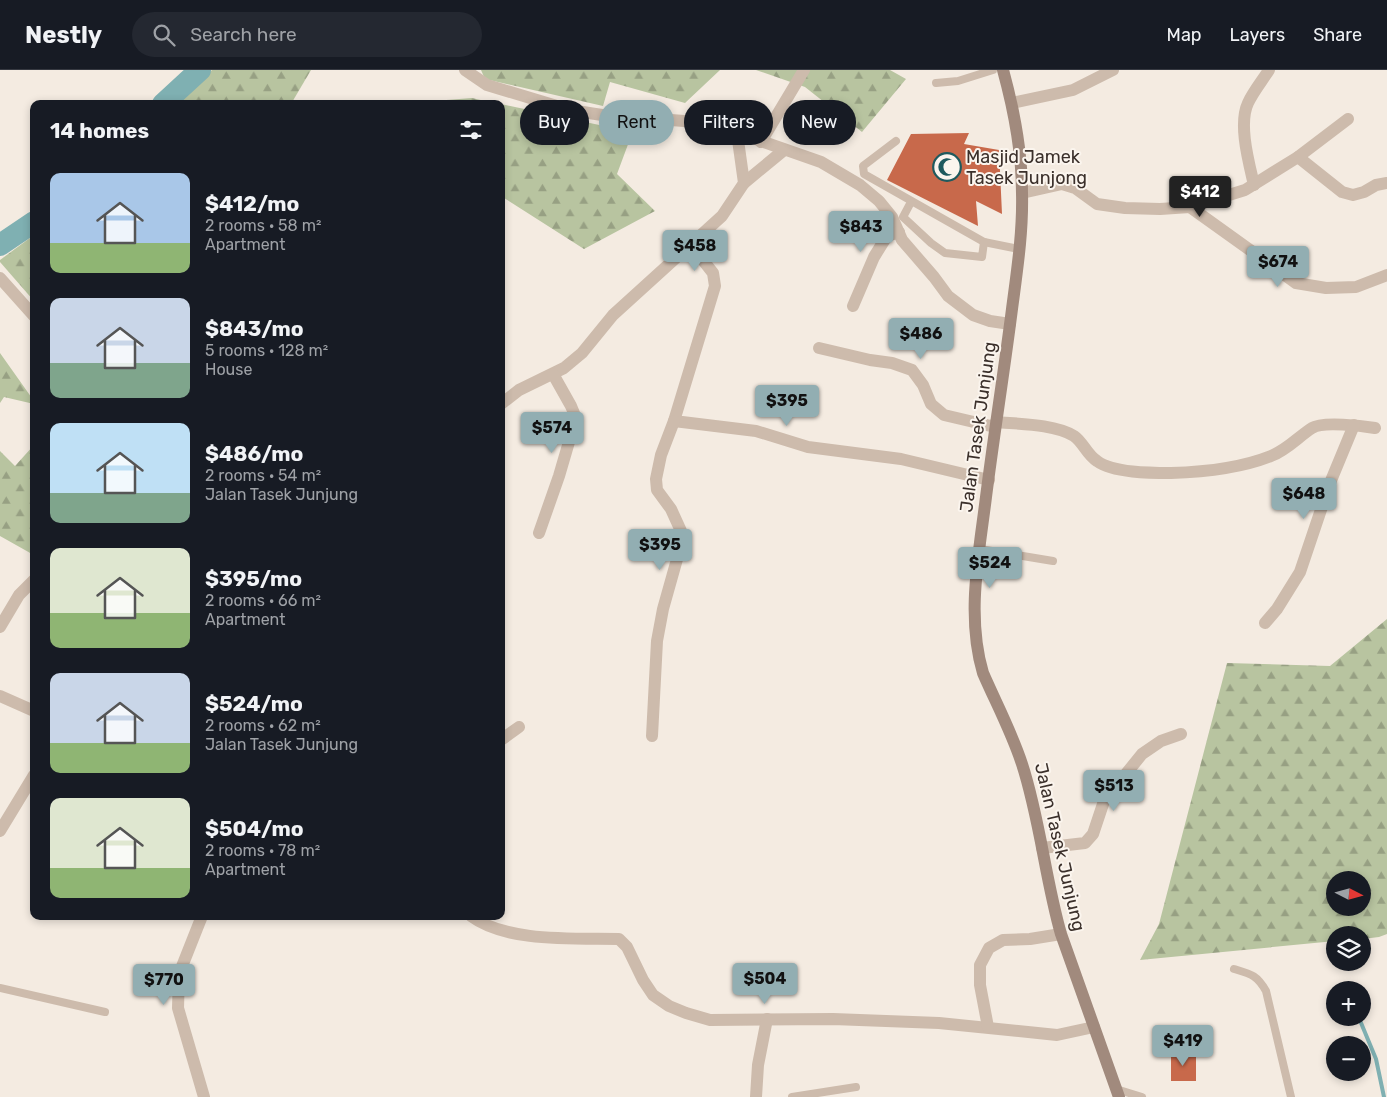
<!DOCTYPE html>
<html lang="en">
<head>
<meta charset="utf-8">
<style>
	body { margin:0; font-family:Rubik,sans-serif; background:#242831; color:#f1f3f6; height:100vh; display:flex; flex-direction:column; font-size:19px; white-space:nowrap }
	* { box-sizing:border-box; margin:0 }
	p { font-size:16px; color:#9ea1a6 }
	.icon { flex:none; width:28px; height:28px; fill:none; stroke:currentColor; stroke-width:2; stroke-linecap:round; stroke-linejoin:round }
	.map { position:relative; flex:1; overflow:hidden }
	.panel { position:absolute; left:30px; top:30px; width:475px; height:820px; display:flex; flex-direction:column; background:#171b24; border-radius:10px; box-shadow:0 2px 8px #0003 }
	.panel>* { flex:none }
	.top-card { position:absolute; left:520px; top:30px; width:475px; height:45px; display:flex; gap:10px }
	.needle { width:32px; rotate:96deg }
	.fabs { position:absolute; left:1326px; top:801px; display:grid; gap:10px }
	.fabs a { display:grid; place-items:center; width:45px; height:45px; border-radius:50%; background:#171b24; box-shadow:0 2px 8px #0003; font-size:25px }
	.price { position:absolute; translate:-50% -42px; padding:0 11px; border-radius:5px; background:#92aeb2; color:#111; font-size:16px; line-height:32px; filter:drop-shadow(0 1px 2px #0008) }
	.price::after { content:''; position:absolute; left:50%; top:30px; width:15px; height:11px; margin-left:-8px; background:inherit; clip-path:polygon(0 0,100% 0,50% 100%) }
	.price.current { background:#222; color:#fff }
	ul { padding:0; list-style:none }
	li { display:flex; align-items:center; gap:15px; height:125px; padding:0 20px }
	li span { display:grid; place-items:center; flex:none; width:140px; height:100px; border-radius:10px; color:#555 }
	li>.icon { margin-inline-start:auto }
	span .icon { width:60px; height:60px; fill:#fffc; stroke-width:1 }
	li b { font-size:21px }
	h2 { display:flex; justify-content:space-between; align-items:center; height:60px; padding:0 20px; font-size:21px }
	.chip { padding:0 18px; border-radius:22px; background:#171b24; box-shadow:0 2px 8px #0003; font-size:18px; line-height:45px }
	.chip.current { background:#92aeb2; color:#111 }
	header { display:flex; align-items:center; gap:30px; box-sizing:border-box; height:70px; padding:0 25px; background:#171b24; border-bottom:1px solid #363941 }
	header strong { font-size:24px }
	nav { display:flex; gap:28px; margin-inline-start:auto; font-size:18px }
	.search { width:350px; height:45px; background:#242831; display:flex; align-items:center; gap:12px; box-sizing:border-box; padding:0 18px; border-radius:28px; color:#9ea1a6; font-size:19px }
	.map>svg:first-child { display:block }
</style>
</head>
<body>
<header>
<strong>Nestly</strong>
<div class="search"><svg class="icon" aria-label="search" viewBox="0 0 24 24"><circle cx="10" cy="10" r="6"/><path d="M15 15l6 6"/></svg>Search here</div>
<nav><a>Map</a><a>Layers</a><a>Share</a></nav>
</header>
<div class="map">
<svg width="1387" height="1027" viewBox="0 0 1387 1027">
	<defs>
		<pattern id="forest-firs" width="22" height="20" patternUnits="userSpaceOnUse" patternTransform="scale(1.25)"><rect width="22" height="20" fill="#b8c4a0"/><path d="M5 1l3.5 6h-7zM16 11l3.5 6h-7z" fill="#97a083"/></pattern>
	</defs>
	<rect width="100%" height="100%" fill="#f4ebe1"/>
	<g fill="url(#forest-firs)" fill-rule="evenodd">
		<path d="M212,0h99l-20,34h-115z"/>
		<path d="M481,0h239l-35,33 -75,-21 -7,24 -118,-27z"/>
		<path d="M756,0h134l16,9 -44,53 -57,-45z"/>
		<path d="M472,28l26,6h-102z"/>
		<path d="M501,34l117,25 12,10 -13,35 38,37 -71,38 -83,-53z"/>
		<path d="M34,165v66l-34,-39v-2z"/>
		<path d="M0,283l34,48v3l-30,-7 -4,6z"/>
		<path d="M34,375v102l-2,7 -32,-18v-85l15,15z"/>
		<path d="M1387,549v315l-8,3 -16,2 -1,-4h-27v6l-195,19 19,-36 68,-261 103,3zM1335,810h27v28h-27z"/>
	</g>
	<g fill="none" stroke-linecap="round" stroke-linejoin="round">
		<g stroke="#7fb0b2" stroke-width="4">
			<path d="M1346,918l1,2"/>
			<path d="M1359,948l17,41 8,38"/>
		</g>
		<g stroke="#7fb0b2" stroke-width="22">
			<path d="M163,34l37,-34"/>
			<path d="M0,175l34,-23"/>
		</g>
	</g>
	<g fill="#c8694b">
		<path d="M969,63l-5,11 35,6 3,64 -26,-13 2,25 -91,-46 24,-46z"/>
		<path d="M1171,982l25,1v28h-25z"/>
	</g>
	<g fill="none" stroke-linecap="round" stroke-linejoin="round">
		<g stroke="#cdbbac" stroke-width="8">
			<path d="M936,13l22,-2 35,-11"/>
			<path d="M896,71l-33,25 1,8 120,68 35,7"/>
			<path d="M911,132l-8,15 28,26 14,10 37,4 2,-15"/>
			<path d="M980,479l73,12"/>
			<path d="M1234,899c17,5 23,6 32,22l25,106"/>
			<path d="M0,918l105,24"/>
			<path d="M1116,1019l26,8"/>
			<path d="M792,1027l64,-10"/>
		</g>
		<g stroke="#cdbbac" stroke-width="12">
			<path d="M465,0l22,15 83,25 64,10h37l39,3 111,39 39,23 19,16 13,16 10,23 32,37 14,19 25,19 17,6 20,3"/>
			<path d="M1012,33l61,-13 40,-20"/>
			<path d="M761,72l43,-72"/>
			<path d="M1298,87l44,35 11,3 11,-3 12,-7 11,-2"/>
			<path d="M744,113l40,-33"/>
			<path d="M1254,115c-5,-22 -16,-61 -6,-82 5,-11 14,-22 21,-33"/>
			<path d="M1022,123l40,-9 13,4 22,16 28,4 35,1 30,-2 55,-17 53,-33 50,-38"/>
			<path d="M1190,137l106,76 30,5 30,-1 31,-12"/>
			<path d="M691,175l22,28 2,13 -41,135 82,10 52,16 93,12 88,21"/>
			<path d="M0,208l34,38"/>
			<path d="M853,236l21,-49 13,-21 12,-4"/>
			<path d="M819,278l51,12 22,3 20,7 11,15 8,19 13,11 51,12"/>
			<path d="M501,334l18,-14 45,-22 18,-15 31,-38 109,-99 22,-33 -7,-50"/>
			<path d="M996,352c22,2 59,2 78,14 9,6 13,19 23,25 16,12 54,12 74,12 33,-1 70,-5 100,-17 16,-6 27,-19 41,-28 10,-7 51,-2 63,0"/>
			<path d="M539,463l20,-57 17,-58 -5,-12 -18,-32"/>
			<path d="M1265,553l12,-14 23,-37 30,-89 24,-58"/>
			<path d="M0,557l19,-32 15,-15"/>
			<path d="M0,626l34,15"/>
			<path d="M652,666l5,-95 6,-32 18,-64v-14l-10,-22 -14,-19 -1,-11 5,-24 13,-34"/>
			<path d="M501,670l18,-13"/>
			<path d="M0,761l34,-56"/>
			<path d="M1042,778l43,-5 8,-9 11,-33 38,-47 19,-13 20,-7"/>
			<path d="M202,846l-23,58 -1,34 26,89"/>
			<path d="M471,846c36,27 105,22 148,23l8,8 16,33 10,15 16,11 17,7 24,7 123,-1 106,4 118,12 37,-8"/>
			<path d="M988,957l-8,-42v-20l9,-17 14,-8 27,-1 31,-5"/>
			<path d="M756,1027l2,-32 9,-46"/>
		</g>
		<path stroke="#a18a7d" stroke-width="12" d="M1003,0c11,40 19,81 19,123 1,39 -5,78 -10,116 -8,63 -18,125 -26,188 -7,57 -20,119 -3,176 13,30 29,60 39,91 18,55 23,114 39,170l58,163"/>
	</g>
	<defs>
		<symbol id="mosque-ring" viewBox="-11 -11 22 22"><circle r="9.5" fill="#fbf5ee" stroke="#1f5a5e" stroke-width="1.5"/><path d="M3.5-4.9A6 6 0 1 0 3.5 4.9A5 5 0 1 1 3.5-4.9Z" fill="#1f5a5e"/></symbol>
	</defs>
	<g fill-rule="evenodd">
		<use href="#mosque-ring" x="931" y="81" width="32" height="32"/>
	</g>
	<g text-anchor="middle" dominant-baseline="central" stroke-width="4" stroke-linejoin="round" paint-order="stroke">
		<g font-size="18" fill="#3b302b" stroke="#fbf5ee" text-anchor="start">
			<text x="966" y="87">Masjid Jamek<tspan x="966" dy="21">Tasek Junjong</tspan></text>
		</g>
		<g font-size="18" fill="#3b302b" stroke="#fbf5ee">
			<text transform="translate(978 357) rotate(-82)">Jalan Tasek Junjung</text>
			<text transform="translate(1060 777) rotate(77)">Jalan Tasek Junjung</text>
		</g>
	</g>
</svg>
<div class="fabs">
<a><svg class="needle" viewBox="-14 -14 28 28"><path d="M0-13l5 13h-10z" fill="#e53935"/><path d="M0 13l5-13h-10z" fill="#9ea1a6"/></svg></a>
<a><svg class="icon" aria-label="layers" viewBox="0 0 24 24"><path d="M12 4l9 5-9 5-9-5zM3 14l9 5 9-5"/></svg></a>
<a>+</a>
<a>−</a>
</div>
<b class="price current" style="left:1200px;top:148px">$412</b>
<b class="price" style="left:861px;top:183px">$843</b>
<b class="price" style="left:695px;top:202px">$458</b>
<b class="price" style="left:1278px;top:218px">$674</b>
<b class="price" style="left:921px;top:290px">$486</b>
<b class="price" style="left:787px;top:357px">$395</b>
<b class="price" style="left:552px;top:384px">$574</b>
<b class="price" style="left:1304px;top:450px">$648</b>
<b class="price" style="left:660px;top:501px">$395</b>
<b class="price" style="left:990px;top:519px">$524</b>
<b class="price" style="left:1114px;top:742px">$513</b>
<b class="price" style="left:765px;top:935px">$504</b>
<b class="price" style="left:164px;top:936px">$770</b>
<b class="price" style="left:1183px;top:997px">$419</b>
<div class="top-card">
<a class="chip">Buy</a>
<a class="chip current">Rent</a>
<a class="chip">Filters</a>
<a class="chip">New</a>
</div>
<section class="panel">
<h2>14 homes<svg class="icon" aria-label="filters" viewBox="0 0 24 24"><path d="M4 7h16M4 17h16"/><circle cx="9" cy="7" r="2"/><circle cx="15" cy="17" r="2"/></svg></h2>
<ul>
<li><span style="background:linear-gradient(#a9c7e8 70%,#8fb573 0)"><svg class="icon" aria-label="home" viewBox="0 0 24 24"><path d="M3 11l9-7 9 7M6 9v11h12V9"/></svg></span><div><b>$412/mo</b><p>2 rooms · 58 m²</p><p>Apartment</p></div></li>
<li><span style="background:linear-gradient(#c9d6e8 65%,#7fa58c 0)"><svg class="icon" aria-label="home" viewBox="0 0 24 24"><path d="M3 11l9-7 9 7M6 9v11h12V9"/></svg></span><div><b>$843/mo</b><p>5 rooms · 128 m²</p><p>House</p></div></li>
<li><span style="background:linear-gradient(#bfe0f5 70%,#7fa58c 0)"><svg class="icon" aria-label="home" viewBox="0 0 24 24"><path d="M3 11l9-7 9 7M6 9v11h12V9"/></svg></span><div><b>$486/mo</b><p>2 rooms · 54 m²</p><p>Jalan Tasek Junjung</p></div></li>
<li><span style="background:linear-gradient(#dfe7d0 65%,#8fb573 0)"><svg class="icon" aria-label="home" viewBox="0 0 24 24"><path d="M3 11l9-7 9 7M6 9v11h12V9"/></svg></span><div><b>$395/mo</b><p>2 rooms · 66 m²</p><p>Apartment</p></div></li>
<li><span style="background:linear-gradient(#c9d6e8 70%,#8fb573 0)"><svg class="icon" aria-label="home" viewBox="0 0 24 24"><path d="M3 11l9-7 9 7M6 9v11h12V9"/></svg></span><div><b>$524/mo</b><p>2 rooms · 62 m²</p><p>Jalan Tasek Junjung</p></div></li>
<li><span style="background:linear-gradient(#dfe7d0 70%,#8fb573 0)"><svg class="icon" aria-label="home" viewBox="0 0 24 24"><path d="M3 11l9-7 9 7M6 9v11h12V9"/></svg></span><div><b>$504/mo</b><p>2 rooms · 78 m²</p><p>Apartment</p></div></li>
</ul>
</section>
</div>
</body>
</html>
